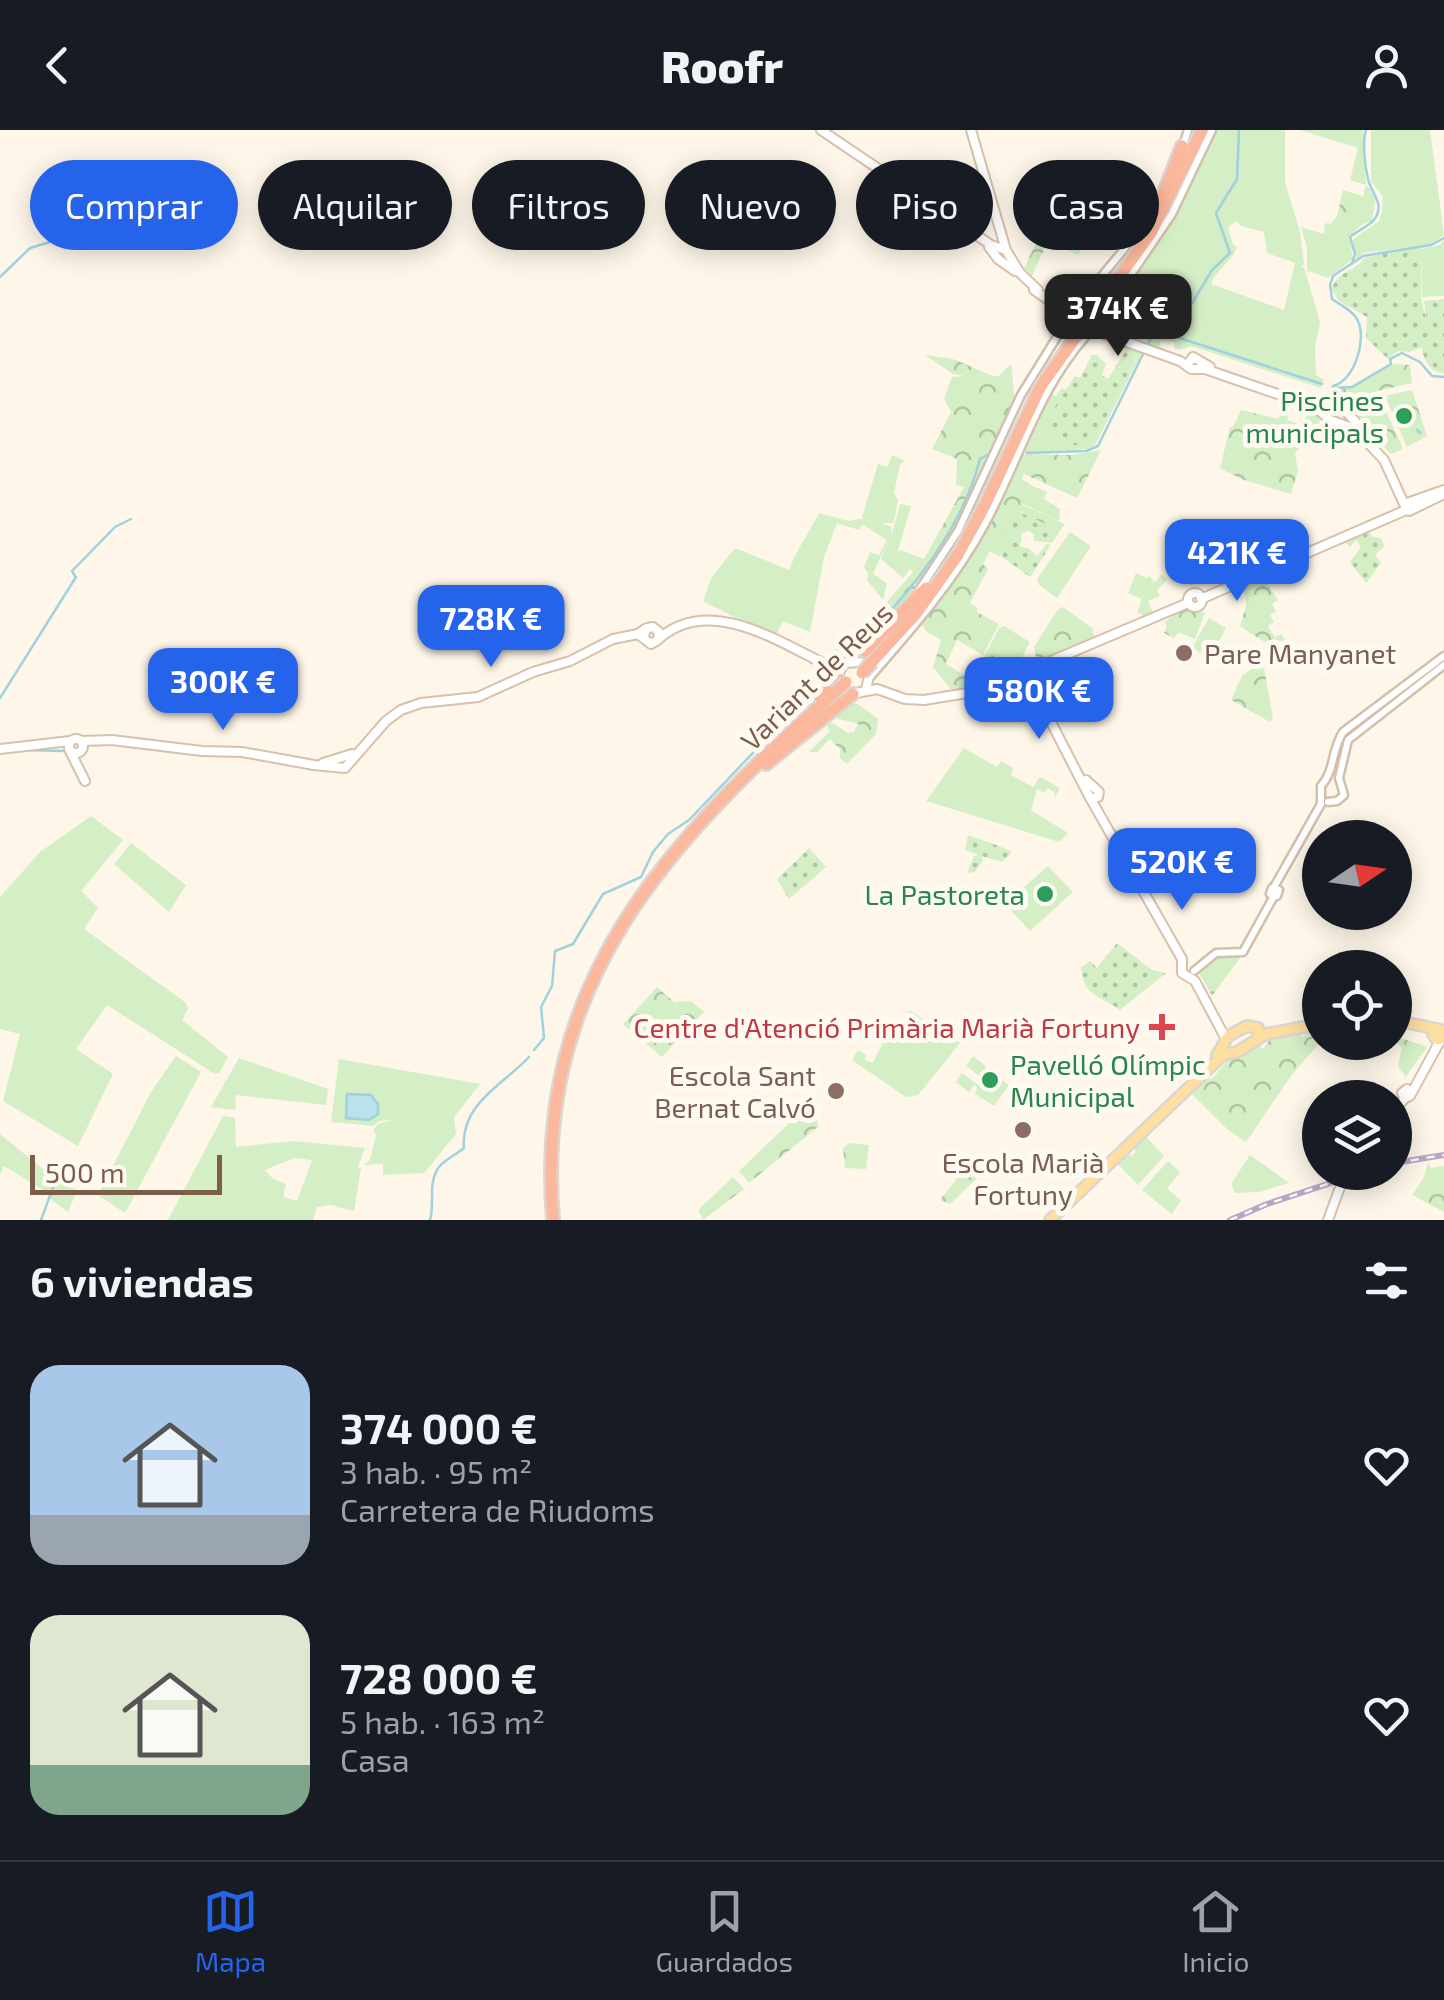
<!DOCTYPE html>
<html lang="es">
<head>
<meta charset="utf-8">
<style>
	body { margin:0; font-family:"Exo 2",sans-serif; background:#20242c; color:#f1f3f6; height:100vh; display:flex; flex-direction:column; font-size:38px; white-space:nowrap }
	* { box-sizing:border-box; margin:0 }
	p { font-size:32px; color:#9ea1a6 }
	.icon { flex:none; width:55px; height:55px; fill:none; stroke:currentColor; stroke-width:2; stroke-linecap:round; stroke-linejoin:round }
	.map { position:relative; height:1090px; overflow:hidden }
	.side { display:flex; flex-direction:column; background:#171b24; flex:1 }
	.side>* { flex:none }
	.banner { position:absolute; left:30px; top:30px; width:1385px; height:90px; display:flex; gap:20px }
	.needle { width:65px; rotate:77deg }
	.fabs { position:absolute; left:1302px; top:690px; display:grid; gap:20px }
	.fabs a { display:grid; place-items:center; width:110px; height:110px; border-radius:50%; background:#171b24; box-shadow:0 5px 25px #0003; font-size:50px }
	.scale { position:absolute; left:30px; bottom:25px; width:192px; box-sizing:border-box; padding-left:10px; border:5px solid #7b5d49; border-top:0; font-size:28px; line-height:35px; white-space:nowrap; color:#7b5d49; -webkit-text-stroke:8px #fffaf1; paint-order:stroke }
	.price { position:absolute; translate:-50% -85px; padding:0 22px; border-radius:20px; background:#2563eb; color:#fff; font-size:32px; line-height:65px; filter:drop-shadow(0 2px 5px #0008) }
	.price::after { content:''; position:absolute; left:50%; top:60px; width:30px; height:22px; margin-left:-15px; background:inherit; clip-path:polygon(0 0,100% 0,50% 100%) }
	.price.current { background:#222; color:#fff }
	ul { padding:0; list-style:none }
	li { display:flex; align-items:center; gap:30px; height:250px; padding:0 30px }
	li span { display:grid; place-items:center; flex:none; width:280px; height:200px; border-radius:30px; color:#555 }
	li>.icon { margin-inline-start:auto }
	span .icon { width:120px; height:120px; fill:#fffc; stroke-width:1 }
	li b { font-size:42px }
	h2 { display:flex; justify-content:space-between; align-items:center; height:120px; padding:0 30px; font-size:42px }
	.pill { padding:0 35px; border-radius:45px; background:#171b24; box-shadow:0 5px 25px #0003; font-size:35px; line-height:90px }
	.pill.current { background:#2563eb; color:#fff }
	header { display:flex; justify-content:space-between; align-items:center; height:130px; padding:0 30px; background:#171b24; font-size:45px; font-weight:800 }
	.tab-bar { display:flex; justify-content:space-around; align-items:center; height:140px; border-top:2px solid #363941; background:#171b24; font-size:28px; color:#9ea1a6 }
	.tab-bar a { display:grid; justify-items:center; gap:5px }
	.tab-bar .current { color:#2563eb }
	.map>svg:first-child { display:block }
</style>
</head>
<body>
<header><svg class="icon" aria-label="back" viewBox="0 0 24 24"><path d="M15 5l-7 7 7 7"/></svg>Roofr<svg class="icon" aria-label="person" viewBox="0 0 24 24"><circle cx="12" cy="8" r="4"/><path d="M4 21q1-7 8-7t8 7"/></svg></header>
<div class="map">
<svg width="1444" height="1090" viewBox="0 0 1444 1090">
	<defs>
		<pattern id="forest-crowns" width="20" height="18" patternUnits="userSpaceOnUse" patternTransform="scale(2.5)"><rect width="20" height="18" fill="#d4eec5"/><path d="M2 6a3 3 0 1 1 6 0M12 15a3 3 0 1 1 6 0" fill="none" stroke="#b1c4a2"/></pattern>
		<pattern id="garden-dots" width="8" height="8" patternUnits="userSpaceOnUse" patternTransform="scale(2.5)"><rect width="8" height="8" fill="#d4eec5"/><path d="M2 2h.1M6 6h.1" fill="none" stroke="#b1c4a2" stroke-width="1.8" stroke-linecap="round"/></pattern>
	</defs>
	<rect width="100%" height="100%" fill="#fef7e9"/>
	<g fill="#d4eec5" fill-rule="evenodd">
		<path d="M1215,0h70v52l15,50 4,32 -3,3h3l16,55 -5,25 1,28 8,5 -3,8 -130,-42 -12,4 -5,-2v-6l-13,-1 -2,7h-4l-49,-21 -1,-8 5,-13 61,-85zM1237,91l4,5 23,6 3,21 28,10 -11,47 -73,-26c6,-15 20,-21 26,-37l-4,-3 -5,-17z"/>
		<path d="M1300,0h63l3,55 -16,-5 8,-32z"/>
		<path d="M1371,0h59l14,105 -15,10 -66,8 -6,6 -5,-19 27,-19 3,-10 1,-14 -12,-16z"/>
		<path d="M1337,86l26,8 -14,12 4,23 -25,19 -19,-7 -2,2v-26l-6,-20 23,7 1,-11 6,1z"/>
		<path d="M1444,110v56l-22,1v-48l18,-4z"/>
		<path d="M1140,221l2,1 -47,93 -9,4 -65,4 30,-60 5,3 6,-8 5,1 -25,39 51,15z"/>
		<path d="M892,325l13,6 -5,3 -6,29 4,7 -4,23h-12l10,4 -1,10 9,-33 11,2 -14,48 14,14 -8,10 -22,-19 9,-22 -17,37 14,9 -4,17 -16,-20 1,-7 -4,-5 6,-16 9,3 8,-15 -25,-16 -3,6 -22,-7 -13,34 -14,75 -27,-11 -8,17 -72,-37 8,-23 24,-30 54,22c9,-23 19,-36 30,-57l29,8 11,-2 22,4 -18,-3 -1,-3 16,-53 9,3z"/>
		<path d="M1028,354l19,8 -3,7 16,10 -1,12 -39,-18z"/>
		<path d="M1070,402l21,14 -34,52 -18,-13 -2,-6z"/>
		<path d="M1136,443l11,5 2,-2 6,6 7,-8 5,6 -10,10 3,6 -12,5 5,12 -8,3 -8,-3 5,-14 -14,-6z"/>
		<path d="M1209,488l17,10 -16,30 -18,-10z"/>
		<path d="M1004,496l26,16 -11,21 -24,-13 -6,10 -5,-3 15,-29z"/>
		<path d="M964,618l33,19 4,-6 12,7 -2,7 22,12 7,-10 20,11 -6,11 1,-6 -7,-5 -4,5 -7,-4 -6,21 37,23 -9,9 -133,-41z"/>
		<path d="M91,686l32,24 -42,51 17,17 -14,21 102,74 2,6 -6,11 46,37 -9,16 -4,1 -108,-69 -31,44 37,25 -35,72 -75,-45 17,-67 -20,-5v-132l40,-45z"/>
		<path d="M131,713l55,42 -17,27 -55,-48z"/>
		<path d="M1048,736l25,26 -43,39 -25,-27z"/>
		<path d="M909,880l51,33 -42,52 -12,2 -54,-37 6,-10 8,5 -1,5 8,3 20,-41 7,3z"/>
		<path d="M176,926l25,16 -76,141 -27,-18 53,-103z"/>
		<path d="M973,926l13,10 -1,2 24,17 -15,21 -19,-12 2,-7 -3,-2 -5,7 -13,-10 6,-9 16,12 5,-6 -17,-13z"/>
		<path d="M239,928l89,31 -2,16 -90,-10 -1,15 -24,-3z"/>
		<path d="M339,929l141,25 -26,33 2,17 -32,39 -41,2v-11l-20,1 7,-5 6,-25 -3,-5 5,-6 14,-4 -12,1 -7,5 -42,-4z"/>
		<path d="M223,986l12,2 1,29 57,-6 72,7 -7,19 3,1 -7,43 -23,-6 -14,2 -4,13h-145zM294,1028l18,2 -15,41 -14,-4 3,-13 -14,-6 -7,-8z"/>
		<path d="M0,1004l55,45 22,12 -9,21 -19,-14 1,-4 -46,-28 -4,9z"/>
		<path d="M1145,1006l19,20 -26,29 -21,-22 11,-10 3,3 5,-4 -3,-4z"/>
		<path d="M1250,1025l39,28 -31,9 -23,1 -4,-9z"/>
		<path d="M1168,1031l12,11 -13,17 14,11 -9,14 -30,-24z"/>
	</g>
	<g fill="url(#forest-crowns)">
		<path d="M1366,55l10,12 -4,24 -9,3 -26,-8 6,-26 20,6z"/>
		<path d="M1057,70l41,21 -20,34 -30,-14 -17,37 -7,-10z"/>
		<path d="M925,225l28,4 40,17h6l12,-12 4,38 -57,124 -58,84 -38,42 -26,13 -13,-5 2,-2 40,-31 48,-55 -17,-17 4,-5 24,9 40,-72 -8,-2 1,-26 -25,-10 19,-37 -7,-13 8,-22 13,-1 -12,-2z"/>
		<path d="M1391,234l19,1 2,18 -39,9 -21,12 -21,-9v-7h21z"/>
		<path d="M1412,260l15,46 -20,11 -22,-51z"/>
		<path d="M1379,266l24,53 -12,5 -36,-38 1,-8z"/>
		<path d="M1286,270l7,2 -6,18 14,5 9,-15 6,1 6,8 -27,34 3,18 -7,23 -50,-15 -21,-11 10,-41h3l8,-17 37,9z"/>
		<path d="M1101,320l-24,48 -53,-24 -2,6 7,3 -9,21 45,20 -5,7 -42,-20 -18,46 -10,-6 -7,13 5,5 -18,34 8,5 -1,4 22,12 -16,31 -26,-15 -11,24 23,14 -6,12 -10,2 -20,-25 8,-27 -14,-8 -5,-7 39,-56 59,-115 52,1z"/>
		<path d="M1191,420l25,13 4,-4 8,10 -38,17 -4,-12 7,-16 -5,-3z"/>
		<path d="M1254,447l13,6 11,17 -6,4 4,7 -6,4 4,7 -6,4 7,11 6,-3 6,9 -13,-4 -10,3 -24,-16 6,-20 -2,-24z"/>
		<path d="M1063,477l29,21 3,10 -58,25 -3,-16 24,-38z"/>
		<path d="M1185,478l20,5 -10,26 -16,-7 -5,6 -10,-5 3,-7 -3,-4z"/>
		<path d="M994,520l18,9 -5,10 16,9 -2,3 -45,5z"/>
		<path d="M1259,534l5,4 9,50 -3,4 -39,-22 11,-24z"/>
		<path d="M849,573l9,1 20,15 -2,15 -29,30 -7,-6v-9l-10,-10 -13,13h-8l21,-21 -3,-5 4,-4 17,11 6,-1 5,-8 -24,-6z"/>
		<path d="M1233,823l7,5 -28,38 -14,-25 18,-15z"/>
		<path d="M657,857l17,15 17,-1 13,11 -42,45 -39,-33z"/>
		<path d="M1318,900l2,12 -29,34 -45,66 -19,-13 -35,-35 14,-16 6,1 19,-23 28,-11 4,4 7,-10 30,-6 3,4 4,-5 8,2z"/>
		<path d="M1398,907l29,10 -21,30 -8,-11 4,-18 -7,-6z"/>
		<path d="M803,980l13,9 3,7 -70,57 -10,-12z"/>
		<path d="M849,1013l20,2 -3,24 -21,-1 -2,-20z"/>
		<path d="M976,1025l10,6v9l-36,34 -10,-4z"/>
		<path d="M1428,1032l3,6 13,-2v46l-32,-17 12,-18z"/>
		<path d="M733,1047l11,12 -41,31 -5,-10z"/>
	</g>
	<g fill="url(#garden-dots)">
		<path d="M1416,117l6,2 -1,50 6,22 -3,-20 20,-2v74c-13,1 -22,-15 -22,-26l-13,5 -11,-1 -10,8 -22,-21 1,-21 -28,-16 -7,-11c3,-20 24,-17 32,-32z"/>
		<path d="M1128,217l11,5 -46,91c-22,5 -36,1 -52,-15l34,-52 5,2 12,-23h5l9,9 -4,11 6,4z"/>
		<path d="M1017,381l43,20 -8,12 -18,-2v-7l-6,-3 -6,2 -2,14 8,1 9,8 9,-12 5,1 -21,32 -29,-21 13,-44z"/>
		<path d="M1367,400l6,7 7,1 5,8 -10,9 6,8 -15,20 -16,-21 11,-15 -5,-7 -6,7 -7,-7 11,-5 2,2z"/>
		<path d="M968,705c15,6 29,9 44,17l-10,10 -21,-6 2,4 -8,12 -8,1 7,-17 5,-1 -14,-5z"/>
		<path d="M809,718l17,19 -37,32 -12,-20z"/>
		<path d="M1117,813l35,27 14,3 -46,37c-20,-15 -37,-13 -39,-43l9,-6 7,7z"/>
	</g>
	<path fill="#bbe1ea" stroke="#a0d1dd" stroke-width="2.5" d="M347,964l24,1 7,9v10l-9,6 -23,-2z"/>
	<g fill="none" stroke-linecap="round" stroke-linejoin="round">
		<g stroke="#a0d1dd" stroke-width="2.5">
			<path d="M86,102l8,13 5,1 54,-2"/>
			<path d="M1352,134l3,-10 -5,-17c8,-7 21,-11 26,-20 8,-15 -5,-24 -8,-38 -3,-13 -6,-37 -2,-49"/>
			<path d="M0,147l30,-29 53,-16"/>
			<path d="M1158,201l164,53"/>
			<path d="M1147,215l15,-24 29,-16 21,-35 18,-17 -14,-40 21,-34 2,-49"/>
			<path d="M1333,256c21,-5 34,-45 25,-65 -4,-10 -18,-16 -26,-22l-2,-14 3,-9 30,-20 68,-11 13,-7"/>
			<path d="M1332,258l20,-1 39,-23 -1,-5 12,-6 18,9 12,14 12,1"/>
			<path d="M1417,300l3,3"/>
			<path d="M1027,323l59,-2 12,-5 45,-92"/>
			<path d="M75,446l-3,-5 43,-44 16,-8"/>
			<path d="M831,532c7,-8 18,-9 26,-16 51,-50 105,-116 123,-187l9,-5"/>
			<path d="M0,568l76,-121"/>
			<path d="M25,620l38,1"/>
			<path d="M534,920l10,-12 -3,-31 11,-21 3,-35 18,-7 30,-50 38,-17 12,-25 15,-18 21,-14 125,-131 12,-20"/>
			<path d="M41,1090l14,-38"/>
			<path d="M430,1090c5,-17 -2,-34 7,-50 4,-9 19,-15 27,-22 -4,-44 39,-63 65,-91"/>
		</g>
		<defs>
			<g id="tertiary">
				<path d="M1182,18l6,-18"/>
				<path d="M1081,171l44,-53 34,-53"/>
				<path d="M1103,186l69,-102 40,-84"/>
				<path d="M920,459l38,-58 63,-136 47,-76"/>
				<path d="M870,547c43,-49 84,-96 115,-153 34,-63 53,-135 102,-189"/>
				<path d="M1328,672l9,-1 7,-6 -5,-17 9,-38 96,-75"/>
				<path d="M1274,757l47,-83v-18c14,-15 10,-36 22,-54l101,-76"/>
				<path d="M1272,758l7,2 -2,6 -7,-2z"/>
				<path d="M1194,841l22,-18 27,-1 31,-56"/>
			</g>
			<g id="secondary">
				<path d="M821,0l170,115 15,5 14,23 18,17"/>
				<path d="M971,0l35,120"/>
				<path d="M989,117l9,12 17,12"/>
				<path d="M1034,160l35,24"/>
				<path d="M1069,185l7,-11 11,-3"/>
				<path d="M1096,201l84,30 11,8h14l110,38 15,13 25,9 29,31 21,46"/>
				<path d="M1084,205l16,-8 1,-15"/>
				<path d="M1187,235l6,-8 17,10"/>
				<path d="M1313,272l28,4 21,23"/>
				<path d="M1444,360l-37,13 -2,6 4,2 35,-17"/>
				<circle cx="1195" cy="470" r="7"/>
				<path d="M1201,469l52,-23 14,1 3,-8 136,-59"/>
				<path d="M1188,473l-144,61 -9,10 -3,11 57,111 93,163v14l13,8 31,58"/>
				<path d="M638,504l13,10 7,-4 1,-8 -6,-5 -6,1 -4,10"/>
				<path d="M660,508c51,-44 122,6 171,29h9"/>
				<path d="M837,547l7,-14 16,-1 10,10 -4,17"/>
				<path d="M1042,559l16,-29"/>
				<path d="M851,564l26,-5 28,10 19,1 99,-16 9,-6"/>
				<circle cx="76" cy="616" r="7"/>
				<path d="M81,611l31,-1 90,11 40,1 72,13"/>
				<path d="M0,619l70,-8"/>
				<path d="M69,619l16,32"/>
				<path d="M323,633l29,-9"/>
				<path d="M313,635l32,3 41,-47 15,-11 20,-7 57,-6 55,-25 37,-11 43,-22 25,-5 7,-5"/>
				<path d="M1086,650l13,12 -1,5 -7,2"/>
				<path d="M1407,959l-5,4 3,5 5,-2 30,-55"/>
				<path d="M1395,980l10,-12"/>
				<path d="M1328,1090l15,-41"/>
			</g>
			<g id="primary">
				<path d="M1395,890l41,9"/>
				<path d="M1444,901l-7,-2 -4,5 4,6 7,-2"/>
				<path d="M1217,925l11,-19 19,-10 11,2 1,10"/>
				<path d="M1050,1090l174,-166 13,-2 29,-18 54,-10"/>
			</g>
			<g id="motorway">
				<path d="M1160,73l22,-57"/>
				<path d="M865,521l61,-63"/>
				<path d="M872,532l44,-48 42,-59 28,-52 55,-117 110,-153 51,-103"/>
				<path d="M820,566l17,-20"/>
				<path d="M766,634l87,-70"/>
				<path d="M553,1090c-20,-240 117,-380 282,-528"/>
			</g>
		</defs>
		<use href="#tertiary" stroke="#d2bfad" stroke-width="11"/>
		<use href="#secondary" stroke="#d8c1ac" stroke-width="12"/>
		<use href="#primary" stroke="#ddd5d0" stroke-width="14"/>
		<use href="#motorway" stroke="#ddd5d0" stroke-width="16"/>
		<use href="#tertiary" stroke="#fff" stroke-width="6"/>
		<use href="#secondary" stroke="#fff" stroke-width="8"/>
		<use href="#primary" stroke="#ffdf9f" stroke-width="9"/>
		<use href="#motorway" stroke="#fcb89c" stroke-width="11"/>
		<defs>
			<g id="rail">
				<path d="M1395,1033l49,-8"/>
				<path d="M1230,1090l37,-16 97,-32"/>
			</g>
		</defs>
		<use href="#rail" stroke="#baa5ca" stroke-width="6"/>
		<use href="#rail" stroke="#fffaf1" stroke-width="2.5" stroke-dasharray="8" stroke-linecap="butt"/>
		<defs>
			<g id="secondary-bridge">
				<path d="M1087,171l10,4 4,7"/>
				<path d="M1069,193l6,8 9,4"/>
				<path d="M1345,1052l4,-10"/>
			</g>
			<g id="motorway-bridge">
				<path d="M862,543l10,-11"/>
				<path d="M835,562l11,-10"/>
			</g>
		</defs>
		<use href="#secondary-bridge" stroke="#d8c1ac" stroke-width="12" stroke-linecap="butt"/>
		<use href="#motorway-bridge" stroke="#ddd5d0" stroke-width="16" stroke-linecap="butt"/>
		<use href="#secondary-bridge" stroke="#fff" stroke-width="8"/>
		<use href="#motorway-bridge" stroke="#fcb89c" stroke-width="11"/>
	</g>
	<g fill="#2e9e5b" stroke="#fffaf1" stroke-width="4">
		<circle cx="1404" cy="286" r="10"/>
		<circle cx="1045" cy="764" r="10"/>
		<circle cx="990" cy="950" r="10"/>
	</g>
	<g fill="#8d6e63" stroke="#fffaf1" stroke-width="4">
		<circle cx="1184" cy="523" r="10"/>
		<circle cx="836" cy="961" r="10"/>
		<circle cx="1023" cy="1000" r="10"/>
	</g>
	<path fill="#e0444e" stroke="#fffaf1" stroke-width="4" d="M1157 882h10v10h10v10h-10v10h-10v-10h-10v-10h10z"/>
	<g text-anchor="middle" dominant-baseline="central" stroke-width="10" stroke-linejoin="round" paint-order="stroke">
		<g font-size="28" fill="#27864d" stroke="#fffaf1" text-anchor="end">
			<text x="1384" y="270">Piscines<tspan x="1384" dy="32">municipals</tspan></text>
			<text x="1025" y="764">La Pastoreta</text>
			<text x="1010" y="934" text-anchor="start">Pavelló Olímpic<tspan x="1010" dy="32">Municipal</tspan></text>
		</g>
		<g font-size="28" fill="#785e54" stroke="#fffaf1" text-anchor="start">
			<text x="1204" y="523">Pare Manyanet</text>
			<text x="816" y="945" text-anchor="end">Escola Sant<tspan x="816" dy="32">Bernat Calvó</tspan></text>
			<text x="1023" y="1032" text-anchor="middle">Escola Marià<tspan x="1023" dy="32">Fortuny</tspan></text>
		</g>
		<g font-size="28" fill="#7b5d49" stroke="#fffaf1">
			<text transform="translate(816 546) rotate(-44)">Variant de Reus</text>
		</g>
		<g font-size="28" fill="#be3a42" stroke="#fffaf1" text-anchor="end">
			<text x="1140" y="897">Centre d'Atenció Primària Marià Fortuny</text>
		</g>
	</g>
</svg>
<div class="fabs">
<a><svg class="needle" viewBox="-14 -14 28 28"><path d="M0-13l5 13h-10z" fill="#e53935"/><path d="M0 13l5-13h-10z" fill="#9ea1a6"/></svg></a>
<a><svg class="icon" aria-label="locate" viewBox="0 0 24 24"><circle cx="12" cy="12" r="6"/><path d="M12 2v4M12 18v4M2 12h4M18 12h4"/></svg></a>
<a><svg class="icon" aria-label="layers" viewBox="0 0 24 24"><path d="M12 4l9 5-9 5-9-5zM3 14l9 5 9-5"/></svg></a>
</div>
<div class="scale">500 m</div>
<b class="price current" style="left:1118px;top:229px">374K €</b>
<b class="price" style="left:1237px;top:474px">421K €</b>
<b class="price" style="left:491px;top:540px">728K €</b>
<b class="price" style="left:223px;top:603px">300K €</b>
<b class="price" style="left:1039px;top:612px">580K €</b>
<b class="price" style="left:1182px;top:783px">520K €</b>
<div class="banner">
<a class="pill current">Comprar</a>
<a class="pill">Alquilar</a>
<a class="pill">Filtros</a>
<a class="pill">Nuevo</a>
<a class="pill">Piso</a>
<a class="pill">Casa</a>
</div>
</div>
<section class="side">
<h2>6 viviendas<svg class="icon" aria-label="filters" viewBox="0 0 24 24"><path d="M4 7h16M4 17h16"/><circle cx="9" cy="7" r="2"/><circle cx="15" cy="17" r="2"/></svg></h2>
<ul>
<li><span style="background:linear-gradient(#a9c7e8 75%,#9aa5b1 0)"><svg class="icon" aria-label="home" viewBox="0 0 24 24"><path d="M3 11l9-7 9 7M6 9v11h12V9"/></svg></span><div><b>374 000 €</b><p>3 hab. · 95 m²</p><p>Carretera de Riudoms</p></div><svg class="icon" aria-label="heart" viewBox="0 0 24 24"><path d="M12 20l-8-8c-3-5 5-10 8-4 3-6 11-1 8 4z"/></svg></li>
<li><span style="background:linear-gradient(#dfe7d0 75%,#7fa58c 0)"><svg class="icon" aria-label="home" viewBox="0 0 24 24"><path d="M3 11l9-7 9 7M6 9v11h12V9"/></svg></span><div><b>728 000 €</b><p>5 hab. · 163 m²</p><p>Casa</p></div><svg class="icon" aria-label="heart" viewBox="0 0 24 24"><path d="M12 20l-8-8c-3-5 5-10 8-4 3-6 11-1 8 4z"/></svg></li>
</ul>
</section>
<nav class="tab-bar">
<a class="current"><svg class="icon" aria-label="map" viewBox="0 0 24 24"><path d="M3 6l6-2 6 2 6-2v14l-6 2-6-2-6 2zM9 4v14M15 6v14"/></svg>Mapa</a>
<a><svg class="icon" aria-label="saved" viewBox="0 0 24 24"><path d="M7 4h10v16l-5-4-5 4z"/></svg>Guardados</a>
<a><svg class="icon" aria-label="home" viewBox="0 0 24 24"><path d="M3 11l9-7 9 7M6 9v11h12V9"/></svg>Inicio</a>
</nav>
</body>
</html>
